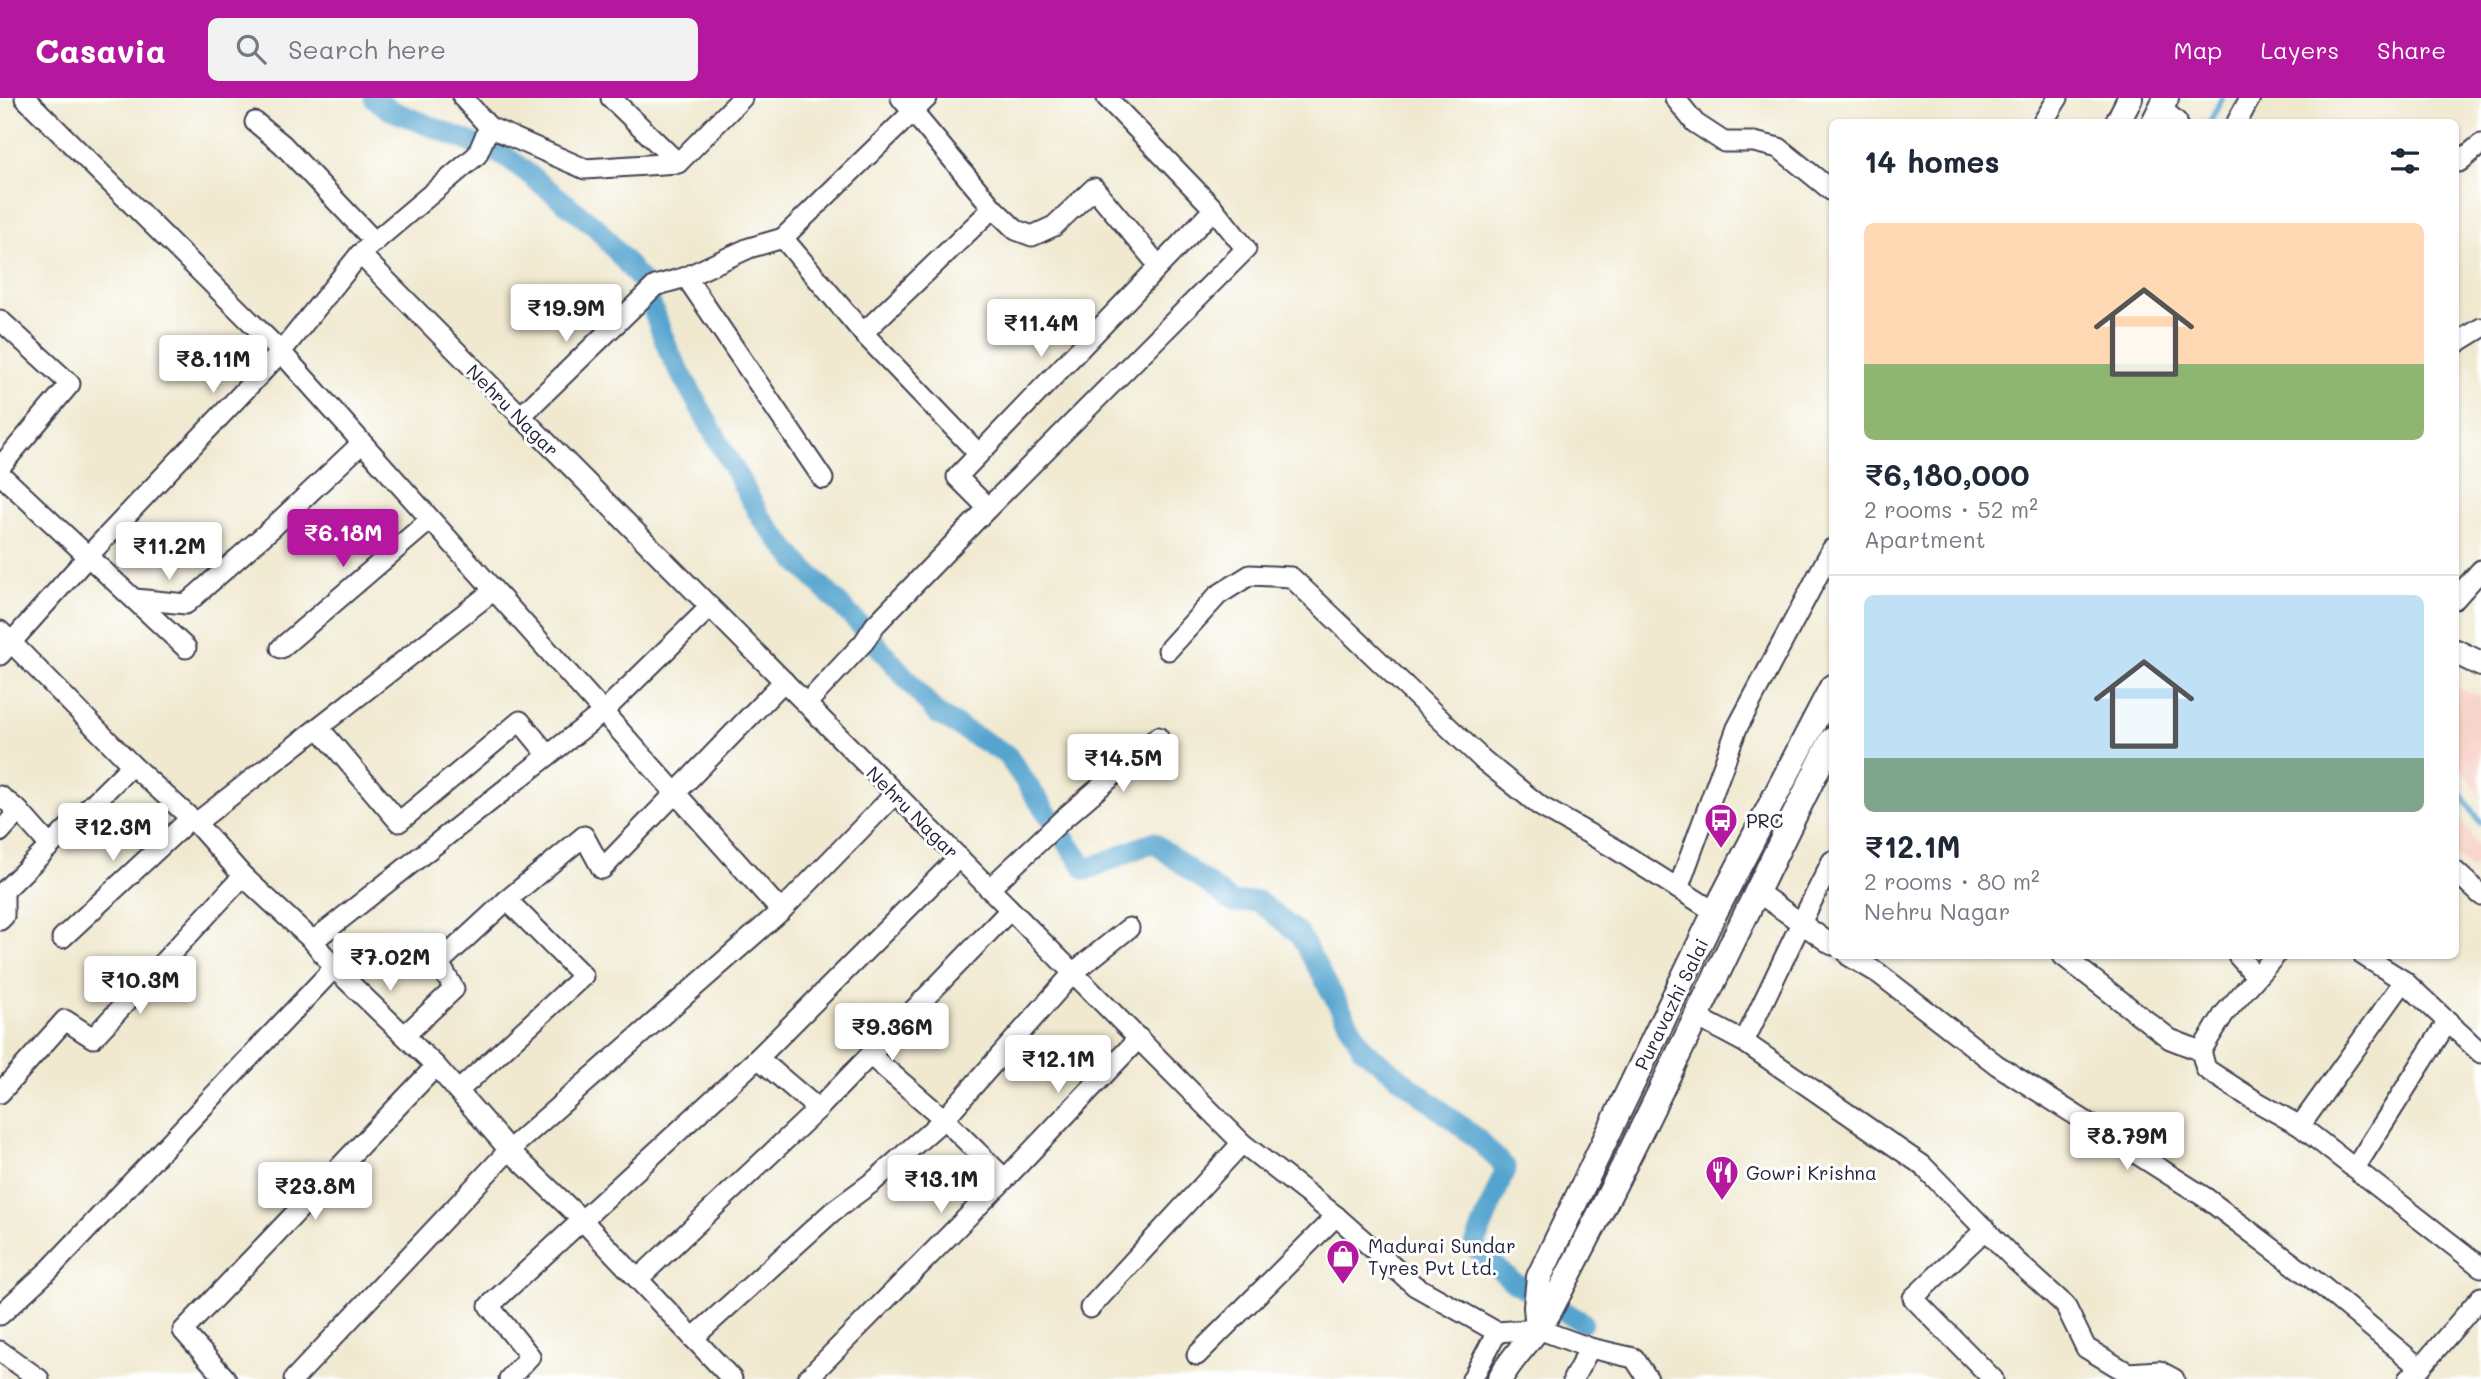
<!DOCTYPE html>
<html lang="en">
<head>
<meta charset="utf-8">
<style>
	body { margin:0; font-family:Mali,sans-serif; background:#f2f2f3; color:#1f2937; height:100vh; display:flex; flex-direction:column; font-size:26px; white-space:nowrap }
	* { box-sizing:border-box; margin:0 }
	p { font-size:23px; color:#747a83 }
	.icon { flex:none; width:38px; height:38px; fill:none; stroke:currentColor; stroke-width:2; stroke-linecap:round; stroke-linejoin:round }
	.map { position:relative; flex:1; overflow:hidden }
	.sheet { position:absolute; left:1829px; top:21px; width:630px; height:840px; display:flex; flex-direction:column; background:#fff; border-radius:10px; box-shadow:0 2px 5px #0004 }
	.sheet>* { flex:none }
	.price { position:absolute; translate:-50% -60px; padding:0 16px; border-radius:7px; background:#fff; color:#222; font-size:23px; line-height:46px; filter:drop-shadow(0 2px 4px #0008) }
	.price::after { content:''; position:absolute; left:50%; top:42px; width:21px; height:16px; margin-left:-10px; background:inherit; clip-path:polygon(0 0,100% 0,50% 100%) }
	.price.selected { background:#b5179e; color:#fff }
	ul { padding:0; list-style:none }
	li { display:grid; align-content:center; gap:14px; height:371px; padding:0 35px }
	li+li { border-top:2px solid #e0e1e3 }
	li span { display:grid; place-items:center; height:217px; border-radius:10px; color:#555 }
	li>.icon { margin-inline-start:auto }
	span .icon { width:126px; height:126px; fill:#fffc; stroke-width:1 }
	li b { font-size:30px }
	h2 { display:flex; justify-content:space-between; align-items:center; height:84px; padding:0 35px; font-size:30px }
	header { display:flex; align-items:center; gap:42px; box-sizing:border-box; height:98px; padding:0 35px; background:#b5179e; color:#fff }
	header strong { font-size:33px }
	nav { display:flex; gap:38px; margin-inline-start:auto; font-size:24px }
	.search { width:490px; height:63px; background:#f2f2f3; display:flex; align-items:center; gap:18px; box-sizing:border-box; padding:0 24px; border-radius:10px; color:#747a83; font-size:26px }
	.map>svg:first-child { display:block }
</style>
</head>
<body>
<header>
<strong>Casavia</strong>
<div class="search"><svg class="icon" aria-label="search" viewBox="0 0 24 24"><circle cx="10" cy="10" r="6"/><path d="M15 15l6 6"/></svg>Search here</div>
<nav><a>Map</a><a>Layers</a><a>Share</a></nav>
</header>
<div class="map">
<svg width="2481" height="1281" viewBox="0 0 2481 1281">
	<rect width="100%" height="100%" fill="#fff"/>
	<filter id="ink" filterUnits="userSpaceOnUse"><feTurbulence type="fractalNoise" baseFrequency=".0143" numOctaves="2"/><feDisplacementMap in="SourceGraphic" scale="14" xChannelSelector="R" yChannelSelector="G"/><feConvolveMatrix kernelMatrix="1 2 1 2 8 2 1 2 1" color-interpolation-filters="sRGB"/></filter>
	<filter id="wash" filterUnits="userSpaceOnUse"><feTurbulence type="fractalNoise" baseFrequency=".00686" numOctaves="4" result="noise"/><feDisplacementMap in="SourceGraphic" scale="28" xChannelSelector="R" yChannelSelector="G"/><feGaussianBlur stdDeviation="1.57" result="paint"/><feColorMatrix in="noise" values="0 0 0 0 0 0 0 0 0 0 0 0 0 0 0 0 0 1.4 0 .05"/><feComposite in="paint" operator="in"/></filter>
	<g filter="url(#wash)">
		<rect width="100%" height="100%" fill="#f0e9d0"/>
		<g fill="#f7d1c8">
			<path d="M2455,589l26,9v102l-26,-39z"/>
			<path d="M2455,713l26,39v13l-10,6 -16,-14z"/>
		</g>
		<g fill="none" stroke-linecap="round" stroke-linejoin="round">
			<g stroke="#55a4cf" stroke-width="6">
				<path d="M2210,24l12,-24"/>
				<path d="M2455,688l26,37"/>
			</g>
			<path stroke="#55a4cf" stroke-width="21" d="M374,0l14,11 119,48 90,71 46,55 26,69 92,166 34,41 64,65 77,89 71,42 79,115 67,-28 80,61 25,-2 41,33 64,115 113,89 30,30 -32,79 37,33 71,42"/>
		</g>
	</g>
	<g filter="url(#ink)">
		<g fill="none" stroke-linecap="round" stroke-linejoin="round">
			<defs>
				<g id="minor">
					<path d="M25,0l256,254 500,559 114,-117"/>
					<path d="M463,0l26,29"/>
					<path d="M611,0l67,65"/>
					<path d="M1675,0l20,25 29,19h30l25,6 53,43"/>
					<path d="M2161,10l16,14"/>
					<path d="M255,24l27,22 93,98"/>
					<path d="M2043,24l15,-24"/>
					<path d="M2237,24l13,-24"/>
					<path d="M2459,64l22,-18"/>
					<path d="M993,110l23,22 16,6 22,-10 40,-38 65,78"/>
					<path d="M783,140l144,-140"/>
					<path d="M360,156l882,889 94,73 79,70 82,46"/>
					<path d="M686,179l137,202"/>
					<path d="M0,222l70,64 -70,83"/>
					<path d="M863,235l115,120"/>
					<path d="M2455,246l26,-16"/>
					<path d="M520,319l135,-131 31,-9 63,-29 34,-10 80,95 130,-125 -92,-110"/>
					<path d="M0,376l186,174"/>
					<path d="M988,410l258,-259 -32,-40"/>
					<path d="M135,501l51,5 85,-75 91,-86"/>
					<path d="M2455,501l26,-29"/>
					<path d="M0,533l132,134 64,58 47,53 70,65 21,27 102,98 73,84 73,70 150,159"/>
					<path d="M281,550l149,-128"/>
					<path d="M1168,552l50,-55 32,-20 41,2 192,183 57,46 74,42 101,64"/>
					<path d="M0,557l89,-100 192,-203 79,-98 117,-99 12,-28 96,42 93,-6 64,-65"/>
					<path d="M807,605l57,-61 11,-17 113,-117 -31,-31 257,-268 -107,-111"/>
					<path d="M319,630l80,94 121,-101 28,34"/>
					<path d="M0,698l19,15 31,35 -46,45v25l-4,4"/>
					<path d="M196,725l297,-232"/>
					<path d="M0,734l19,-21"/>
					<path d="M50,748l82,-81"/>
					<path d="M2455,773l26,24"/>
					<path d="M989,791l74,-70 95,-82"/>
					<path d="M1678,791l59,-161 95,-179"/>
					<path d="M1756,793l76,54"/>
					<path d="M62,840l129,-120"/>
					<path d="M313,843l289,-228 108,-106"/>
					<path d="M1849,858l29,17 119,92 209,133 117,89 97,81"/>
					<path d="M2063,858l107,83 31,12 5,18 48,31 46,26 181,141"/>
					<path d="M2238,858l18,20"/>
					<path d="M2364,858l40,25"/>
					<path d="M1697,919l47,25 178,123 93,95 50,45 21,43 42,25 31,-2 15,8"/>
					<path d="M405,937l49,-46 -15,-26 68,-63"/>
					<path d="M1744,944l57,-119 31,-62"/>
					<path d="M2201,953l23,-37 51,-58"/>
					<path d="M758,960l60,51 192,-199"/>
					<path d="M458,993l125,-115 -76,-76 77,-64 18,33 182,-188"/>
					<path d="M0,995l65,-73 28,18 150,-162"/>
					<path d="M2300,1028l104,-145 77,72"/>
					<path d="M2355,1070l93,-147"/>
					<path d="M1005,1081l134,-141"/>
					<path d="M1986,1131l-73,69 80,81"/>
					<path d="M638,1181l180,-170"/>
					<path d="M1090,1210l152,-165"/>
					<path d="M0,1217l50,-46 284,-301"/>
					<path d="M1497,1234l41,-3 52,19 44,10 14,21"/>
					<path d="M693,1240l139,-126 42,-31 70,-62 130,-147 55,-44"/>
					<path d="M0,1253l39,28"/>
					<path d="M1197,1257l139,-139"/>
					<path d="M226,1281l-43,-48 253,-265"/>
					<path d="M294,1281l215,-229 272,-239"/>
					<path d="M509,1281l21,-23 -41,-50 269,-248 201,-201"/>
					<path d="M807,1281l198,-200 -61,-60 -73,-63"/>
					<path d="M1472,1281l25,-47"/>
					<path d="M1573,1281l17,-31"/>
					<path d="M2408,1281l12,-11 61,-71"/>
				</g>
				<g id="major">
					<path d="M2118,24l12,-24"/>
					<path d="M2154,24l12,-24"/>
					<path d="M2456,554l25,12"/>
					<path d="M1538,1230l-2,-21 3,-30 176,-365 117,-225"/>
					<path d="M1500,1281c13,-25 36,-43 50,-69 99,-187 186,-381 282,-570"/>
				</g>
			</defs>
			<use href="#minor" stroke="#414051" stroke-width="23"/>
			<use href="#major" stroke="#414051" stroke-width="28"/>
			<use href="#minor" stroke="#fff" stroke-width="19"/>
			<use href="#major" stroke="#fff" stroke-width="24"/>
		</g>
	</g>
	<defs>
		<symbol id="bus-pin" viewBox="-11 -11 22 30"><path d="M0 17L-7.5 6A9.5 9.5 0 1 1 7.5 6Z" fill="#b5179e" stroke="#fff"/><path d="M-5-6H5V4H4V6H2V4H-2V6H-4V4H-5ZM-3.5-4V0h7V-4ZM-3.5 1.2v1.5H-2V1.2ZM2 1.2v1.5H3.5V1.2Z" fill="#fff"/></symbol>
		<symbol id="restaurant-pin" viewBox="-11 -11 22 30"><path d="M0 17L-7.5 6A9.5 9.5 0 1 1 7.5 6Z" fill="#b5179e" stroke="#fff"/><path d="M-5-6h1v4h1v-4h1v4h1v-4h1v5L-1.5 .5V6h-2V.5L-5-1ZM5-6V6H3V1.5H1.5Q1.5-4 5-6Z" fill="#fff"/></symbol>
		<symbol id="shop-pin" viewBox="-11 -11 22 30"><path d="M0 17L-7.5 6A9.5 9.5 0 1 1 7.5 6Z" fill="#b5179e" stroke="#fff"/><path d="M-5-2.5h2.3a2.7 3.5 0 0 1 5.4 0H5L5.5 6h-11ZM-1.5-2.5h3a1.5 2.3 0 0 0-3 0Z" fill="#fff"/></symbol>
	</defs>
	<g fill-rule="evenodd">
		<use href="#bus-pin" x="1702" y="703" width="38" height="52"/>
		<use href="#restaurant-pin" x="1703" y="1055" width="38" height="52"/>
		<use href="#shop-pin" x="1324" y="1139" width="38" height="52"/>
	</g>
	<g text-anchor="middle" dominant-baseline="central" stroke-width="6" stroke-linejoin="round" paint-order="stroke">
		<g font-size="19" fill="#22223b" stroke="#fff">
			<text transform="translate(513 312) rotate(45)">Nehru Nagar</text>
			<text transform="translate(913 714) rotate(45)">Nehru Nagar</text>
			<text transform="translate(1671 906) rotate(-64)">Puravazhi Salai</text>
		</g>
		<g font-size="19" fill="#22223b" stroke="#fff" text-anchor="start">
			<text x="1746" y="722">PRC</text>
			<text x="1746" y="1074">Gowri Krishna</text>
			<text x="1368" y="1147">Madurai Sundar<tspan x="1368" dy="22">Tyres Pvt Ltd.</tspan></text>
		</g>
	</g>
</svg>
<b class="price" style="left:566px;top:246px">₹19.9M</b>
<b class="price" style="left:1041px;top:261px">₹11.4M</b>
<b class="price" style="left:213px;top:297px">₹8.11M</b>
<b class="price selected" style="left:343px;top:471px">₹6.18M</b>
<b class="price" style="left:169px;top:484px">₹11.2M</b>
<b class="price" style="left:1123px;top:696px">₹14.5M</b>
<b class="price" style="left:113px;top:765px">₹12.3M</b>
<b class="price" style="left:390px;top:895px">₹7.02M</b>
<b class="price" style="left:140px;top:918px">₹10.3M</b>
<b class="price" style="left:892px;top:965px">₹9.36M</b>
<b class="price" style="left:1058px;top:997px">₹12.1M</b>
<b class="price" style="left:2127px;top:1074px">₹8.79M</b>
<b class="price" style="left:941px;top:1117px">₹13.1M</b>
<b class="price" style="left:315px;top:1124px">₹23.8M</b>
<section class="sheet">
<h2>14 homes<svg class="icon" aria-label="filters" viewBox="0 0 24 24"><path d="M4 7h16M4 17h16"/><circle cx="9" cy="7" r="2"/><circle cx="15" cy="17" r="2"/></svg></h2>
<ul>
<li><span style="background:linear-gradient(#ffd9b3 65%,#8fb573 0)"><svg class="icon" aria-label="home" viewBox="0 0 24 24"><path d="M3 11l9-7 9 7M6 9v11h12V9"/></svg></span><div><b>₹6,180,000</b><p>2 rooms · 52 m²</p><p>Apartment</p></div></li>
<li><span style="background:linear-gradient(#bfe0f5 75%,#7fa58c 0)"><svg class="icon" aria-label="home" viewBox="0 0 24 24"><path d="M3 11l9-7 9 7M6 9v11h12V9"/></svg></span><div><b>₹12.1M</b><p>2 rooms · 80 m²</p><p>Nehru Nagar</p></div></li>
</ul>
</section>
</div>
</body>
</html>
